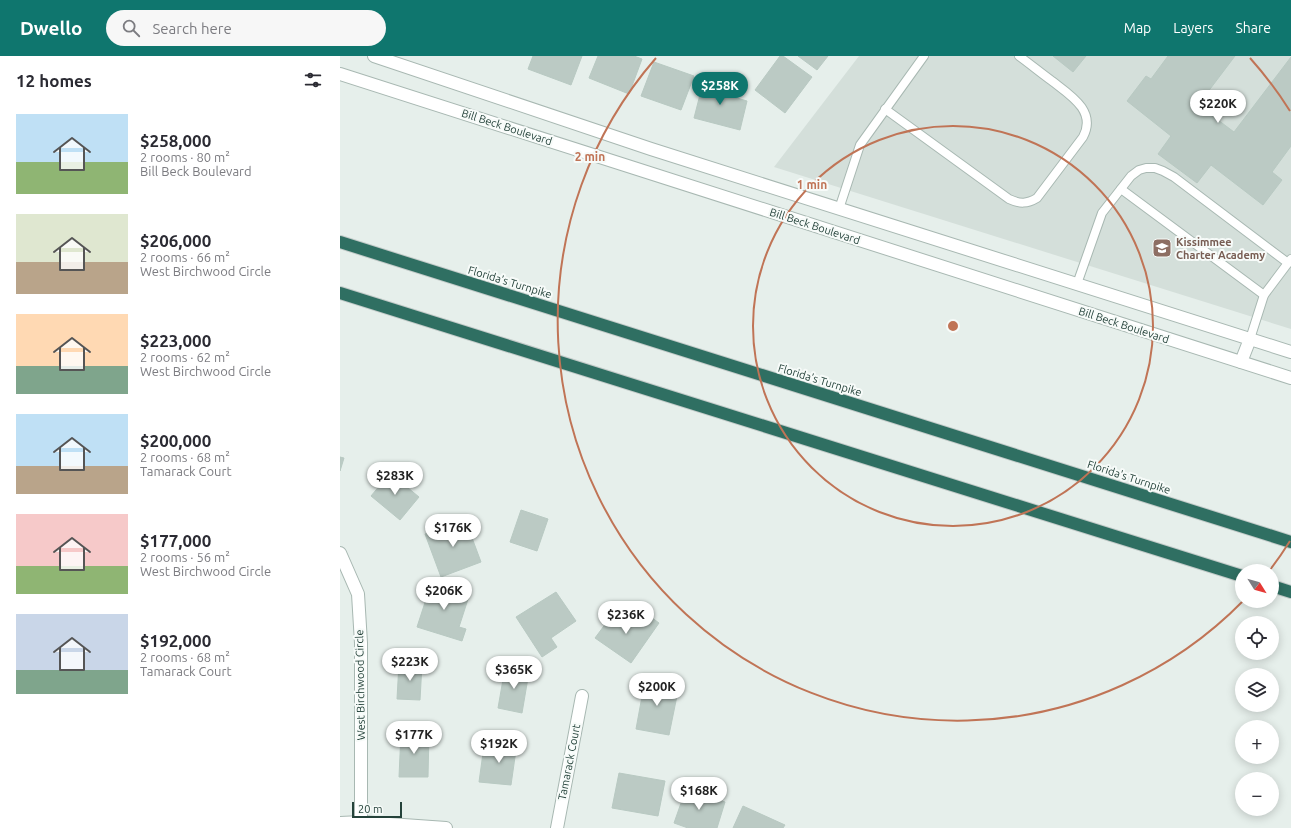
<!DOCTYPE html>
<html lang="en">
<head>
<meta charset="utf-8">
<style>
	body { margin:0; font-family:Ubuntu,sans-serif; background:#f7f7f7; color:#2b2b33; height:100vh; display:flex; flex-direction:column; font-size:15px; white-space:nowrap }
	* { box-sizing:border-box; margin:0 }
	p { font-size:13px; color:#7c7c81 }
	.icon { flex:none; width:22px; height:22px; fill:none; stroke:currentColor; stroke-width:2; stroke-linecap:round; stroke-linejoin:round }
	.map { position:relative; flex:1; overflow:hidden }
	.details { display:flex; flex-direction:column; background:#fff; width:340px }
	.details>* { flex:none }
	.needle { width:26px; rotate:127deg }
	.tools { position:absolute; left:895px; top:508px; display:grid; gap:8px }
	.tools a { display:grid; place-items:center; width:44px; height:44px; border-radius:50%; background:#fff; box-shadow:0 2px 10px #0003; font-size:20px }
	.scale { position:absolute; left:12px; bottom:10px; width:50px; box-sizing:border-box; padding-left:4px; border:2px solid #24423a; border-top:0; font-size:11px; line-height:14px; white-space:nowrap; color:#24423a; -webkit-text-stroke:3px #f7fbf9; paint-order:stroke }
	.price { position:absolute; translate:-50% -34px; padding:0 9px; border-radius:14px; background:#fff; color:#222; font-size:13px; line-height:26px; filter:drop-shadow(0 1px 2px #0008) }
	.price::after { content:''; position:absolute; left:50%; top:24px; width:12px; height:9px; margin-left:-6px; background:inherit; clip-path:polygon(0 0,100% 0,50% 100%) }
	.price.current { background:#0f766e; color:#fff }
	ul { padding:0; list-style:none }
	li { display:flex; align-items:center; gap:12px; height:100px; padding:0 16px }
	li span { display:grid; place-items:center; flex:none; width:112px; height:80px; border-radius:0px; color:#555 }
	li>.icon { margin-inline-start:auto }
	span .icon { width:48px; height:48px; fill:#fffc; stroke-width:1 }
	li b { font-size:17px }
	h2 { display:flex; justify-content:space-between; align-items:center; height:48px; padding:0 16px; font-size:17px }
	header { display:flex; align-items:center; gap:24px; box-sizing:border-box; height:56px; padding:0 20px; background:#0f766e; color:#fff }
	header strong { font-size:19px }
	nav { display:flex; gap:22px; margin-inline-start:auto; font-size:14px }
	.search { width:280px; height:36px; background:#f7f7f7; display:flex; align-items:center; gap:10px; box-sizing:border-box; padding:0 14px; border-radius:22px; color:#7c7c81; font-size:15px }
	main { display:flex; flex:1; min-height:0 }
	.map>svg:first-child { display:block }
</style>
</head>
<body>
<header>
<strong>Dwello</strong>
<div class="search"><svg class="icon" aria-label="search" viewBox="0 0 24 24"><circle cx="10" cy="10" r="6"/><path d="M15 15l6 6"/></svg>Search here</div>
<nav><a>Map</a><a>Layers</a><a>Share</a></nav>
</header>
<main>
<section class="details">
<h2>12 homes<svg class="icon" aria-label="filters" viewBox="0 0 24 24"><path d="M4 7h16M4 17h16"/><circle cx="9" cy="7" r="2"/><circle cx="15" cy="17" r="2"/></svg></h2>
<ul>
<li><span style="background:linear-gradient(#bfe0f5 60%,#8fb573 0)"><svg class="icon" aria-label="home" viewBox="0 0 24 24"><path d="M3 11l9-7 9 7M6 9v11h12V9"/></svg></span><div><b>$258,000</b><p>2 rooms · 80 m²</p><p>Bill Beck Boulevard</p></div></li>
<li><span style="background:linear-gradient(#dfe7d0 60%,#b9a48a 0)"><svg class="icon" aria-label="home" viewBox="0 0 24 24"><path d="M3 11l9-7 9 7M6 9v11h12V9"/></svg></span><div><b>$206,000</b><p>2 rooms · 66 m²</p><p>West Birchwood Circle</p></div></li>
<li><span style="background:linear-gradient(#ffd9b3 65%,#7fa58c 0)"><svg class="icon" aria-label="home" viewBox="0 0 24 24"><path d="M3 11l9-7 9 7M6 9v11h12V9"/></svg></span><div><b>$223,000</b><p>2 rooms · 62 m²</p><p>West Birchwood Circle</p></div></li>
<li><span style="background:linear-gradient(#bfe0f5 65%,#b9a48a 0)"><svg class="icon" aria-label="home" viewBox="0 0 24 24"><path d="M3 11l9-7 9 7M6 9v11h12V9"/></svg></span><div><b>$200,000</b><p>2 rooms · 68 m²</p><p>Tamarack Court</p></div></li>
<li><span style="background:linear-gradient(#f6c9c9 65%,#8fb573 0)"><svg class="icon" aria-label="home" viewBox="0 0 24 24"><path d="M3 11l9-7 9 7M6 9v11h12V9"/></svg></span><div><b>$177,000</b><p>2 rooms · 56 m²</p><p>West Birchwood Circle</p></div></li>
<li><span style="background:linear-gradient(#c9d6e8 70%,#7fa58c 0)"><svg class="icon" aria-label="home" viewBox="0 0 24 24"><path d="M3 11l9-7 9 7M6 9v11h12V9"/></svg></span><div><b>$192,000</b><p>2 rooms · 68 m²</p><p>Tamarack Court</p></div></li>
</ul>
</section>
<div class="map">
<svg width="951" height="772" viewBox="0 0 951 772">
	<rect width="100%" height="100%" fill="#e6efeb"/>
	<path fill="#d4dfda" d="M519,0h432v273l-517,-162z"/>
	<g fill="#bbcac4" stroke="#b8c9c2">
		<path d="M193,0h49l-11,29 -43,-16z"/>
		<path d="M258,0h36l8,3 -13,35 -40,-16z"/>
		<path d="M440,0h3l29,21 -27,36 -30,-23z"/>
		<path d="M458,0h30l-11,14z"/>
		<path d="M713,0h33l-13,16z"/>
		<path d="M828,0h67l-37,49 36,27 57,-75v89l-19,26 10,8 -19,25 -52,-40 -14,18 -39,-29 13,-18 -44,-35 19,-25 5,3z"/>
		<path d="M314,6l40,14 -13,34 -40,-14z"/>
		<path d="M364,23l28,7 -2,10 17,5 -7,29 -46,-12z"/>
		<path d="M0,401l4,1 -4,13z"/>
		<path d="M50,417l29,24 -19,23 -29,-24z"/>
		<path d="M181,454l27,9 -11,32 -27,-9z"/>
		<path d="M125,463l16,43 -40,15 -16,-43z"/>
		<path d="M92,525l38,12 -11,34 7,2 -4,12 -45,-14z"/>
		<path d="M216,536l20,29 -25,17 6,9 -15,10 -26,-40z"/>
		<path d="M275,555l22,16 10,-13 12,9 -28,40 -36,-25z"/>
		<path d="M59,607l23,1 -2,36 -23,-1z"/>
		<path d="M165,612l24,4 -7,41 -24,-5z"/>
		<path d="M305,624l34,6 -10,49 -33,-6z"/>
		<path d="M61,677l28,1 -1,43h-29z"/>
		<path d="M154,684l23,3 -6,42 -32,-3 4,-29 9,1z"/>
		<path d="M279,717l46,8 -7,35 -46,-8z"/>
		<path d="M346,733l39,13 -8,26h-29l-14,-5z"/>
		<path d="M403,750l42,19 -2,3h-50z"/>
	</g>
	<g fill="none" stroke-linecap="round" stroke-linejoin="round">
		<defs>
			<g id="service">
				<path d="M545,53l124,90c11,5 18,5 28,-1l46,-61c14,-26 -13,-42 -31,-56 -11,-8 -22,-17 -33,-25"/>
				<path d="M781,133l143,106"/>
				<path d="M499,153l21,-64 64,-89"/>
				<path d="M737,228l25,-71 29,-37 8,-6 7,-2h9l8,3 11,6 114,86"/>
				<path d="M910,283l14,-44 27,-36"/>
			</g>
			<g id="minor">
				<path d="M0,497l18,41 3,49v185"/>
				<path d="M217,772l25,-132"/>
			</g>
			<g id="tertiary">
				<path d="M34,0l277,93 640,203"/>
				<path d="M0,18l951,304"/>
				<path d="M901,306l9,-23"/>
				<path d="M0,767l21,-1 85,6"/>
			</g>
			<g id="motorway">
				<path d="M0,186l951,300"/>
				<path d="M0,237l902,283"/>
				<path d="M932,530l19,6"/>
			</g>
		</defs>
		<use href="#service" stroke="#a8b8b2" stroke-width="10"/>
		<use href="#minor" stroke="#a8b8b2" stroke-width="14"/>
		<use href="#tertiary" stroke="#a8b8b2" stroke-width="14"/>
		<use href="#motorway" stroke="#c2cac8" stroke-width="14"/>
		<use href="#service" stroke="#fff" stroke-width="8"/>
		<use href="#minor" stroke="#fff" stroke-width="12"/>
		<use href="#tertiary" stroke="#fff" stroke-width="12"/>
		<use href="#motorway" stroke="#2f6f62" stroke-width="12"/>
	</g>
	<g fill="none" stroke="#c07456" stroke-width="2">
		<circle cx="613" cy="270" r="200"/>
		<path d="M950 485A400 400 0 0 1 930 514M903 545A400 400 0 0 1 316 2M910 2A400 400 0 0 1 950 55"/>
	</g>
	<defs>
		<symbol id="school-square" viewBox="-11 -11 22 22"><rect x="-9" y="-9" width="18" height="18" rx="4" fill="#8d6e63" stroke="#f7fbf9"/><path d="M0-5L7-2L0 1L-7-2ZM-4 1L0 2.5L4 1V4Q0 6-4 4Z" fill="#fff"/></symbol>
	</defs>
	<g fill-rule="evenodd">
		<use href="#school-square" x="811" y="181" width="22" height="22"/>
	</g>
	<g text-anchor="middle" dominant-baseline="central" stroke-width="4" stroke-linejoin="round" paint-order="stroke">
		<g font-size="11" fill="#24423a" stroke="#f7fbf9">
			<text transform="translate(167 71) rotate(18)">Bill Beck Boulevard</text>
			<text transform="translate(475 170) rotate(18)">Bill Beck Boulevard</text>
			<text transform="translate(170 226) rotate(17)">Florida's Turnpike</text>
			<text transform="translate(784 269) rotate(18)">Bill Beck Boulevard</text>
			<text transform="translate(480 324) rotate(17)">Florida's Turnpike</text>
			<text transform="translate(789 421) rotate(18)">Florida's Turnpike</text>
			<text transform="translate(20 629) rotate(-91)">West Birchwood Circle</text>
			<text transform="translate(229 706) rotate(-79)">Tamarack Court</text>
		</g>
		<g font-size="11" font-weight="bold" fill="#785e54" stroke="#f7fbf9" text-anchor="start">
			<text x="836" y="186">Kissimmee<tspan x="836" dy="13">Charter Academy</tspan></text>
		</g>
	</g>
	<circle cx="613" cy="270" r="6" fill="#c07456" stroke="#f7fbf9" stroke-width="2"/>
	<g font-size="12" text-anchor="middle" font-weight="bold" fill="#c07456" stroke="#f7fbf9" stroke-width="4" stroke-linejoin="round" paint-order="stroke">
		<text x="250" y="105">2 min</text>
		<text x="472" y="133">1 min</text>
	</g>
</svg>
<div class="tools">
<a><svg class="needle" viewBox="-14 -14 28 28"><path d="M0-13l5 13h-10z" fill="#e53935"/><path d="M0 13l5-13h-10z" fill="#7c7c81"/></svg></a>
<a><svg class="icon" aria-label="locate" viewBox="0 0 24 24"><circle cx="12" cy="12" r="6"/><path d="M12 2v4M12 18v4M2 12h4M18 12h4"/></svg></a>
<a><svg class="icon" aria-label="layers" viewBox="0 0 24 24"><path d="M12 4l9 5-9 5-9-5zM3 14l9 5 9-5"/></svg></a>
<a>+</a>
<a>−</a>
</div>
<div class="scale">20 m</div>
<b class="price current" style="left:380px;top:50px">$258K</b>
<b class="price" style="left:878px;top:68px">$220K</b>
<b class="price" style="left:55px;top:440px">$283K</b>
<b class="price" style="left:113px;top:492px">$176K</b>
<b class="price" style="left:104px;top:555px">$206K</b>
<b class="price" style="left:286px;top:579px">$236K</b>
<b class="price" style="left:70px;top:626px">$223K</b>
<b class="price" style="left:174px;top:634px">$365K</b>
<b class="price" style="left:317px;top:651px">$200K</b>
<b class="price" style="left:74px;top:699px">$177K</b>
<b class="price" style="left:159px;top:708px">$192K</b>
<b class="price" style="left:359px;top:755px">$168K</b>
</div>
</main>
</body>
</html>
